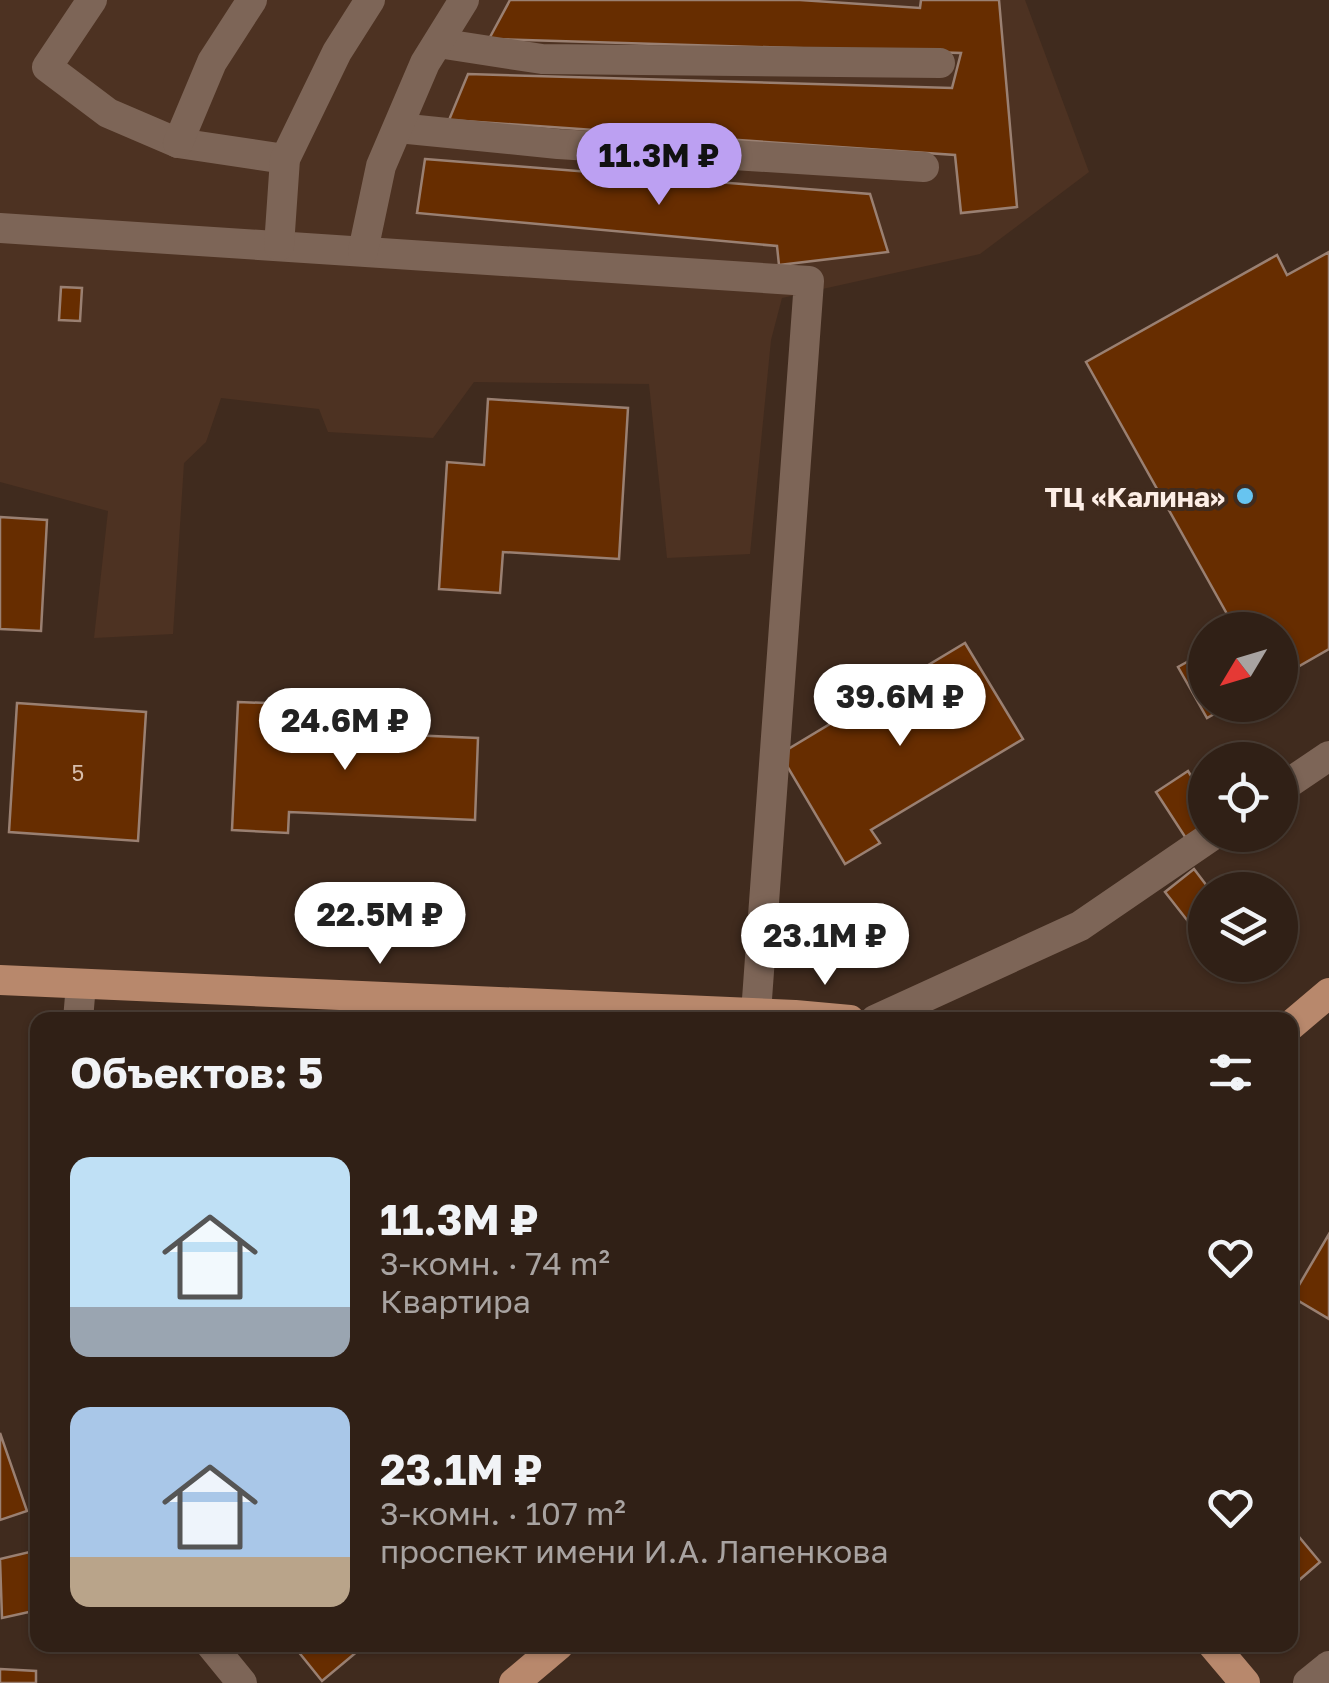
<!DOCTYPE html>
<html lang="ru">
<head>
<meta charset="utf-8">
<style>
	body { margin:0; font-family:"Golos Text",sans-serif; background:#38281f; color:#f1f3f6; height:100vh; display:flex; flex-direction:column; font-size:38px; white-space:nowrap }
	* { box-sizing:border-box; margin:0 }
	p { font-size:32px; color:#a8a3a1 }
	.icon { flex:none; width:55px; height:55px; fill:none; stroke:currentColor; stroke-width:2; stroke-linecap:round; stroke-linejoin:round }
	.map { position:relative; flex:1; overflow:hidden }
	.details { position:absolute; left:30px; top:1012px; width:1268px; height:640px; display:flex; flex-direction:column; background:#302016; border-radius:20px; box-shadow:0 2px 8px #0004,0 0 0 2px #4b3e35 }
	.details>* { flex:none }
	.needle { width:65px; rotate:232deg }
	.tools { position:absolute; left:1188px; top:612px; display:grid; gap:20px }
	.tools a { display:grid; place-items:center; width:110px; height:110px; border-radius:50%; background:#302016; box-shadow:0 2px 8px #0004,0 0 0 2px #4b3e35; font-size:50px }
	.price { position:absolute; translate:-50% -85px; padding:0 22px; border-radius:35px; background:#fff; color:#222; font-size:32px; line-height:65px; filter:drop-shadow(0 2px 5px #0008) }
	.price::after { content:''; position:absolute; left:50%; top:60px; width:30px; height:22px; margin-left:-15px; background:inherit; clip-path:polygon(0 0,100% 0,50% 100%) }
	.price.active { background:#bca0f2; color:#111 }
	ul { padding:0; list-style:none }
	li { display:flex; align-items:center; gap:30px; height:250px; padding:0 40px }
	li span { display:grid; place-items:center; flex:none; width:280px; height:200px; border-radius:20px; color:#555 }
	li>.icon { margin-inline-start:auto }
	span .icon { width:120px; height:120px; fill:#fffc; stroke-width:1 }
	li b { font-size:42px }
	h2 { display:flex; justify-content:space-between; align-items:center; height:120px; padding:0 40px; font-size:42px }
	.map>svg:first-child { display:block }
</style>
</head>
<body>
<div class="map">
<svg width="1329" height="1683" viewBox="0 0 1329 1683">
	<rect width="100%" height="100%" fill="#402b1e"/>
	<path fill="#4d3222" d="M0,0h1025l64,172 -109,82 -198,44 -11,42 -21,214 -83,4 -18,-174 -175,-2 -41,56 -105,-6 -9,-23 -98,-11 -15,44 -22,21 -11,171 -79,4 14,-127 -108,-29z"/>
	<g fill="#672d00" stroke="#9a8072" stroke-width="2.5">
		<path d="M510,0h290l120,8 1,-8h78l18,207 -56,6 -6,-58 -506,-35 19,-46 484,14 9,-35 -472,-14z"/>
		<path d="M425,159l445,35 18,58 -109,13 -2,-19 -360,-33z"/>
		<path d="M1329,252v397l-49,28v-47h-44l-150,-268 191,-107 10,20z"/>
		<path d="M61,287l21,1 -2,33 -21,-1z"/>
		<path d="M488,399l140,9 -9,151 -116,-7 -3,41 -61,-4 8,-127 37,3z"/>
		<path d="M0,517l47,3 -6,111 -41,-2z"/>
		<path d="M965,643l58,96 -152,91 9,13 -35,21 -65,-110z"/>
		<path d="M1205,652v53h25l-23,13 -29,-51z"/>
		<path d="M238,702l56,2 -1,26 185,8 -3,82 -186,-8 -1,21 -56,-3z"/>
		<path d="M17,703l129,9 -8,129 -129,-9z"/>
		<path d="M1188,771l17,27v37l-14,11 -35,-54z"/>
		<path d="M1194,869l16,21h-5v53l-40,-51z"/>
		<path d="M1329,1234v85l-37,-22z"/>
		<path d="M0,1433l27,78 -27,9z"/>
		<path d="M1290,1526l30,36 -30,26z"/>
		<path d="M38,1550v60l-36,8 -2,-59z"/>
		<path d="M293,1645h72l-43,36z"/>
		<path d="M0,1669l36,2v12h-36z"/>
	</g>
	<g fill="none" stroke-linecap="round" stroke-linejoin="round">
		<g stroke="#7d6557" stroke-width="30">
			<path d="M92,0l-45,67 61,46 70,30 107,16"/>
			<path d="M438,43l104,16 398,4"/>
			<path d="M398,128l160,16 366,23"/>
			<path d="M178,143l34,-81 40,-62"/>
			<path d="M0,228l809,53 -53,732"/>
			<path d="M279,246l6,-87 52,-107 33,-52"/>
			<path d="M363,251l18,-85 44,-103 39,-63"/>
			<path d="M1280,789l49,-33"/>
			<path d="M78,1020l3,-36"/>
			<path d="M875,1020l205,-94 133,-91"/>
			<path d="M211,1645l31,38"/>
			<path d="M1308,1683l21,-17"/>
		</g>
		<g stroke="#b8886c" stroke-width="30">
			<path d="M0,980l795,35 55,5"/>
			<path d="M1290,1026l39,-33"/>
			<path d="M1213,1645l32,38"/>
			<path d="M514,1683l45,-38"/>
		</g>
	</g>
	<circle fill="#67c4f0" stroke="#402b1e" stroke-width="4" cx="1245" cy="496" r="10"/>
	<g text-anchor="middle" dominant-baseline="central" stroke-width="8" stroke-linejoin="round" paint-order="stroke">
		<g font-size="22" fill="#d8beac">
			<text x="78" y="772">5</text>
		</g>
		<g font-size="28" font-weight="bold" fill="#fdeee6" stroke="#402b1e" text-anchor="end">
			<text x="1225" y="496">ТЦ «Калина»</text>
		</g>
	</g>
</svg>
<div class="tools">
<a><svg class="needle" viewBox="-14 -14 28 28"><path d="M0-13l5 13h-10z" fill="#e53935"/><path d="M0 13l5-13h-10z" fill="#a8a3a1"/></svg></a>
<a><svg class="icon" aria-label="locate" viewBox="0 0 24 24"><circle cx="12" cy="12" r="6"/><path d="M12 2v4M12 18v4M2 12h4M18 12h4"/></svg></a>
<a><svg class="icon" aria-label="layers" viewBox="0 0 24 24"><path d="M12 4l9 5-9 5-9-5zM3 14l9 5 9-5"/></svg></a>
</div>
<b class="price active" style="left:659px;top:208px">11.3M ₽</b>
<b class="price" style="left:900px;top:749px">39.6M ₽</b>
<b class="price" style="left:345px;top:773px">24.6M ₽</b>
<b class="price" style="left:380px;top:967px">22.5M ₽</b>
<b class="price" style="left:825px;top:988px">23.1M ₽</b>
<section class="details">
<h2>Объектов: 5<svg class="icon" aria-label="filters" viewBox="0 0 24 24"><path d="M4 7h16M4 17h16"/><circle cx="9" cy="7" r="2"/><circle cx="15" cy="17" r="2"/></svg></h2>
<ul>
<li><span style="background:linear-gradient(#bfe0f5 75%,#9aa5b1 0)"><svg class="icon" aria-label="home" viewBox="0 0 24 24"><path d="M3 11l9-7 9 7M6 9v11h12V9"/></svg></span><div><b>11.3M ₽</b><p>3-комн. · 74 m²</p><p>Квартира</p></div><svg class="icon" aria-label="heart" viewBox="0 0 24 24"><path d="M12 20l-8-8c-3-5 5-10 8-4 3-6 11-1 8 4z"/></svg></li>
<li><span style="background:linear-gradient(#a9c7e8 75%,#b9a48a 0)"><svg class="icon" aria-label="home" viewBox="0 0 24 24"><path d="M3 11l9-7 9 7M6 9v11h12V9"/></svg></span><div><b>23.1M ₽</b><p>3-комн. · 107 m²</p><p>проспект имени И.А. Лапенкова</p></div><svg class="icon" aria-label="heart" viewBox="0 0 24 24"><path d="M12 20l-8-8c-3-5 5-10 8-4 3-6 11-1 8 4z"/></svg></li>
</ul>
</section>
</div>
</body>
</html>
